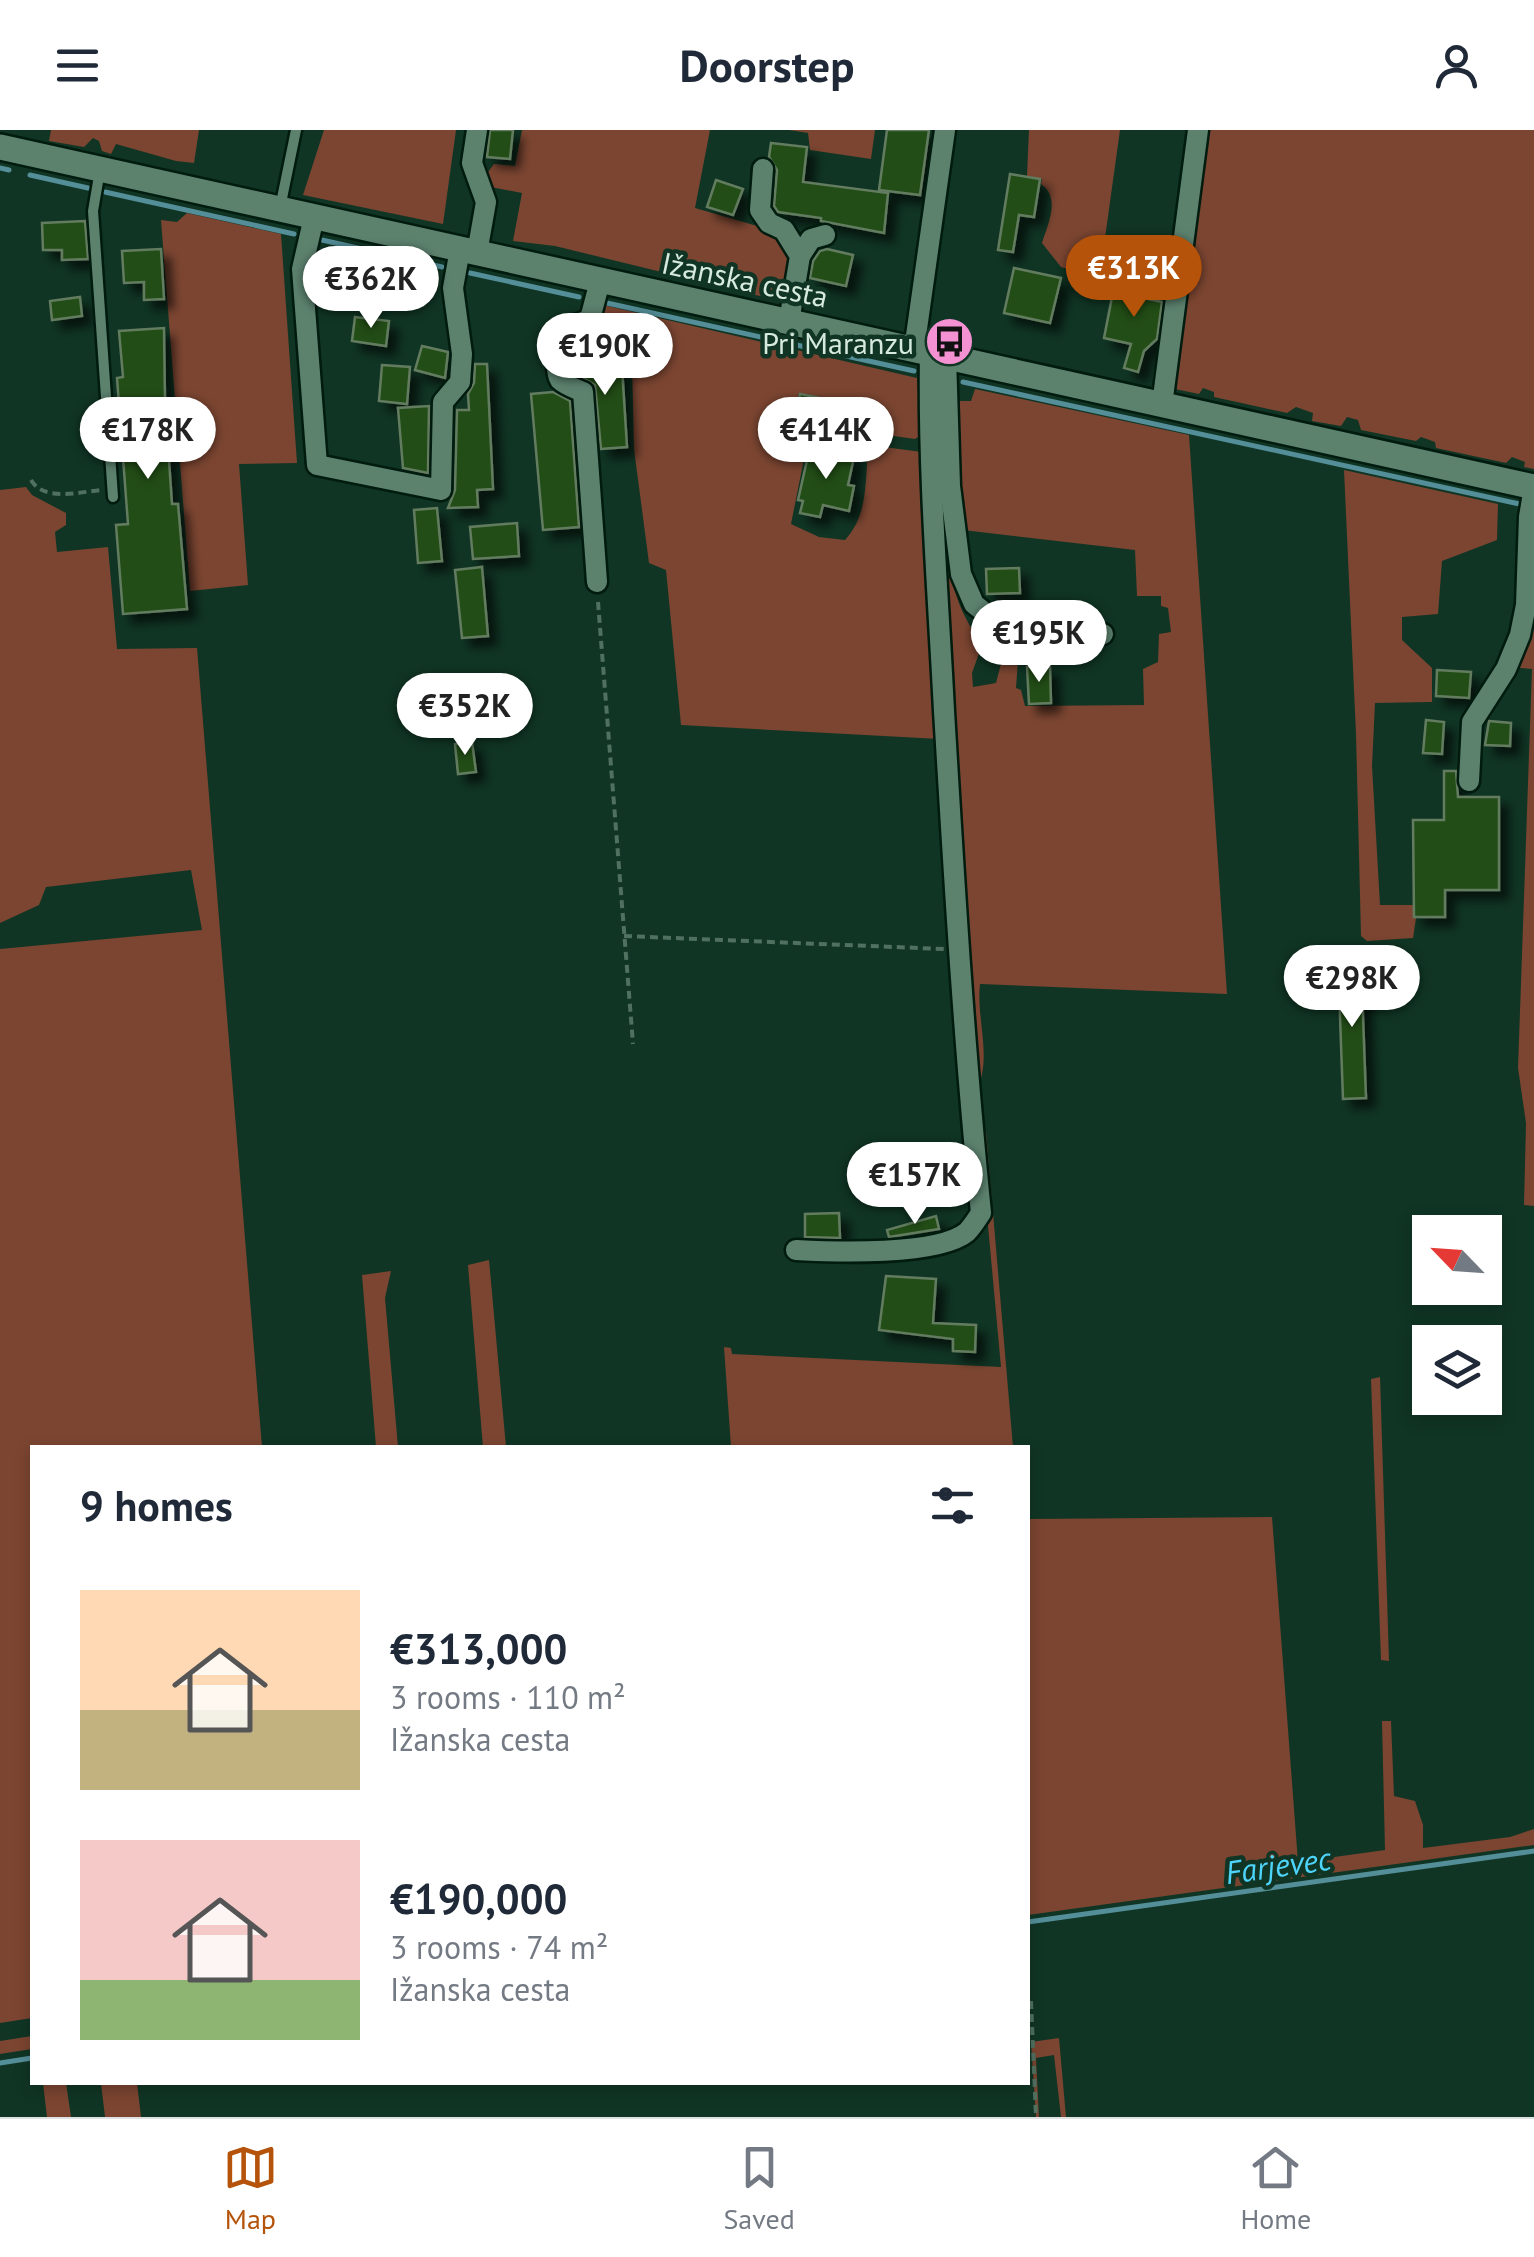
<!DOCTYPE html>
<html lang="en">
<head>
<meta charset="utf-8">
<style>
	body { margin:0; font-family:"PT Sans",sans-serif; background:#f6f6f7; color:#1f2937; height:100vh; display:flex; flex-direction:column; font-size:38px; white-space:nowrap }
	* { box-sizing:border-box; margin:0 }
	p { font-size:32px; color:#747a83 }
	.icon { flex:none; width:55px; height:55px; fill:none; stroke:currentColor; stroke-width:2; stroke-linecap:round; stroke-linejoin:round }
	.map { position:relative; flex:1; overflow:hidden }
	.sheet { position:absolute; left:30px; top:1315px; width:1000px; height:640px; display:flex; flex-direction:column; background:#fff; border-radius:0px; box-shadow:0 5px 15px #0003 }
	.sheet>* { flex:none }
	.needle { width:65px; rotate:295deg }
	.controls { position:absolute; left:1412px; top:1085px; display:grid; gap:20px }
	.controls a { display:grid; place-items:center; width:90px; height:90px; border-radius:0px; background:#fff; box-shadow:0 5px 15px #0003; font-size:50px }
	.price { position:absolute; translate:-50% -85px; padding:0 22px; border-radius:35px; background:#fff; color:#222; font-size:32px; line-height:65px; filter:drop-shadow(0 2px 5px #0008) }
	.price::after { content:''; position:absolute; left:50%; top:60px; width:30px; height:22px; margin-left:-15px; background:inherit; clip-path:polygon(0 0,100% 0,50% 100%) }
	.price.active { background:#b45309; color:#fff }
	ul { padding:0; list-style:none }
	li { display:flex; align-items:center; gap:30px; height:250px; padding:0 50px }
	li span { display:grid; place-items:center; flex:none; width:280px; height:200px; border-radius:0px; color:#555 }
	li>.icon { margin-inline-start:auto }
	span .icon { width:120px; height:120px; fill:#fffc; stroke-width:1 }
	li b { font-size:42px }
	h2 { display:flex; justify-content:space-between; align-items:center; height:120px; padding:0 50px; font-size:42px }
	header { display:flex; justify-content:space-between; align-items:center; height:130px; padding:0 50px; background:#fff; font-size:45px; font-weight:600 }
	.menu { display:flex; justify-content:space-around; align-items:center; height:140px; border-top:2px solid #e0e1e3; background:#fff; font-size:28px; color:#747a83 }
	.menu a { display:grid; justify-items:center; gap:5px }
	.menu .active { color:#b45309 }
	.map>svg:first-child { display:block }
</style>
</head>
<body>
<header><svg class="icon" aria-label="menu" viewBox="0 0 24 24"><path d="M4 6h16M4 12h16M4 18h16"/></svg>Doorstep<svg class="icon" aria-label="person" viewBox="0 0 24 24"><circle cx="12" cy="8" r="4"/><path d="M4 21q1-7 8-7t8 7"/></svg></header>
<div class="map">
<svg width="1534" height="1987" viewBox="0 0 1534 1987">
	<defs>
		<filter id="shadow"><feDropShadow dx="9" dy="9" stdDeviation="5" flood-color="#0009"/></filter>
	</defs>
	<rect width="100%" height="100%" fill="#103524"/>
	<g fill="#7b4531">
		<path d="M51,0h148l-5,33 -18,-2 -60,-17 -5,10 -9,-3 -3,-10 -6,-3 -9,9 -35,-6z"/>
		<path d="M324,0h132l-13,94 -140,-29z"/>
		<path d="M522,0h188l-15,78 79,23 16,17 -3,41 -7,12 -225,-55 -42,-5 9,-48 -31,-6 -8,-8 11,-15 21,2z"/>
		<path d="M789,0h86l-4,29 -61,-9 -2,-17z"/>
		<path d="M1029,0h91l-20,144 -5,2 -34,-9 -19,-24c6,-19 19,-45 -1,-59l1,-5 -15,-3z"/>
		<path d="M1205,0h329v339l-10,-2 1,-5 -13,-5 -6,6 -70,-15 -1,-6 -14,-5 -5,4 -55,-11 -3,-10 -11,-3 -6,9 -29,-5 1,-8 -17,-6 -9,6 -73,-16v-5l-11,-4 -4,6 -24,-5z"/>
		<path d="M187,83l94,21 16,229 -58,1 9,121 -58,6 -29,-371 16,2z"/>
		<path d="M603,175l314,73 4,57 -6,4 -85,-12 2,-28 -33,-6 -8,31 19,5 -19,95 28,13 26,3c23,-25 20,-57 23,-89l8,-5 46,6 18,287 -259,-14 -15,-155 -17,-7 -15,-114 -2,-85 -25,-6 -8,-47z"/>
		<path d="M975,259l214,46 38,559 -247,-10c-4,36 13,74 -4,108l-38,-575 9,-2c4,59 1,79 35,130l-10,28 1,14 23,-4 7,-27 15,4 -2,28 5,2 4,16 119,-1 -1,-36 15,-7 1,-28 12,-2 -3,-24 -7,-2v-10h-24l-2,-46 -172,-20 -9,-129h17z"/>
		<path d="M1344,340l154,34 -1,36 -55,21 -4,53 -36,3v23l30,28v34l-57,1 -3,63 8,139h38l-5,33 -46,3 -6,-5 -5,-202z"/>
		<path d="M26,357l6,8 34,18v12l-11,7 2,20 51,-5 9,102 80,-1 65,799 -230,1v570l-32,5v-1074l202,-19 -11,-60 -145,17 -7,18 -39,18v-433z"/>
		<path d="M1534,390v686l-10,-1 2,-82 -8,-55 14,-399 -20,-2z"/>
		<path d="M979,998l7,3 27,316h-282l-7,-100 7,1 1,6 269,13z"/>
		<path d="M489,1130l17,187h-23l-15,-182z"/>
		<path d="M391,1141l-6,27 13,149h-22l-14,-172z"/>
		<path d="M1380,1247l9,284 -8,-1 -10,-281z"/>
		<path d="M1272,1387l26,345 87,-12 -3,-129h9l3,75 21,5 8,24v23l87,-11 24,-8v16l-506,70v-396z"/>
		<path d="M32,1906v13l-32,5v-13z"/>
		<path d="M1059,1908l7,79h-5l-7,-62 -18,3 3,59h-3l-5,-75z"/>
		<path d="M43,1953h23l5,34h-24z"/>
		<path d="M101,1953h36l4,34h-36z"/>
	</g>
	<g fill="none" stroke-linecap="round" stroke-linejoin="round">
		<g stroke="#548e98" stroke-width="5">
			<path d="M0,38l9,2"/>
			<path d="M30,45l58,13"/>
			<path d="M105,62l189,42"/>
			<path d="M322,110l120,27"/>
			<path d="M470,143l109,24"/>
			<path d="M607,173l307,68"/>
			<path d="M963,252l561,123"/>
			<path d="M1028,1792l506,-71"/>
			<path d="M0,1933l32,-5"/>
		</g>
	</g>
	<g fill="#214e19" stroke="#637c5f" stroke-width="2.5" filter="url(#shadow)">
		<path d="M490,0h23l-3,29 -23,-2z"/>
		<path d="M887,0h42l-9,65 -41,-5z"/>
		<path d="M771,13l36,4 -4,35 85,11 -4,40 -63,-12v-3l-43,-6 -4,-6 3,-36 -8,-13z"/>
		<path d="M1010,44l30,5 -6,38 -15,-2 -6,37 -15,-2z"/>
		<path d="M716,50l27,9 -10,26 -26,-8z"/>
		<path d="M85,91l3,38 -26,1v-10h-19l-1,-27z"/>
		<path d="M161,119l3,50 -20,1v-18l-20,1 -2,-32z"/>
		<path d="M827,119l26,6 -7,31 -36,-8 3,-17 7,-10z"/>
		<path d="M1014,138l47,10 -11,45 -46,-10z"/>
		<path d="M1129,142l19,4 -4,22 18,4 -5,37 -13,12 -6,21 -14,-4 7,-24 -27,-6 9,-46 13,2z"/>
		<path d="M80,167l2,19 -30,4 -2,-19z"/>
		<path d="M355,187l34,4 -3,25 -34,-5z"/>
		<path d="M164,198l1,75 7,101h6l9,105 -64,5 -7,-89 12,-1 -11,-146 6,-1 -4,-46z"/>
		<path d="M575,213h14l-1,26 34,-2 5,80 -26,2 -6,-64 -24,-14z"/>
		<path d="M422,216l26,6 -3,26 -30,-8z"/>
		<path d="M475,234h12l6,125 -16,1 1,17 -30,1 7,-18 2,-80h12l-1,-16 6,-11z"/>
		<path d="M382,235l28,2 -3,37 -28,-3z"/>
		<path d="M553,262l17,9 9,126 -36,3 -12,-136z"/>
		<path d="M800,264l30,6 -6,29 -30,-6z"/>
		<path d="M429,276l-1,67 -25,-5 -5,-60z"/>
		<path d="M810,317l44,10 -6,28 6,1 -5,25 -26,-6 -3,12 -20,-4 3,-12 -5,-1z"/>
		<path d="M437,378l5,53 -24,2 -4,-53z"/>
		<path d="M517,393l2,33 -46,3 -3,-32z"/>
		<path d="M482,437l6,69 -26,2 -7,-68z"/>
		<path d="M1019,438l1,25 -33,1 -1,-25z"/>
		<path d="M1050,536l1,37 -22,1 -2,-37z"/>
		<path d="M1437,540l34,2 -2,26 -33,-2z"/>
		<path d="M1426,590l18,2 -2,32 -19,-1z"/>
		<path d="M1489,591l22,2 -1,23 -25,-1z"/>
		<path d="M472,612l4,30 -18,2 -3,-30z"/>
		<path d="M1444,641h12l2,26h41v93h-54v27h-31l-1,-97h31z"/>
		<path d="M1338,832h23l5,136 -23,1z"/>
		<path d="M839,1083l1,25 -35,-1v-23z"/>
		<path d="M936,1086l3,13 -50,8 -2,-7z"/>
		<path d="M886,1146l50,3 -3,44 43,2 -1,27 -22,-1v-12l-74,-9z"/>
	</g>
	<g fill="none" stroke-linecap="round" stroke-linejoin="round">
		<defs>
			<g id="service">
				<path d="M100,40l-7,41 20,286"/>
				<path d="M280,78l16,-78"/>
			</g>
			<g id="minor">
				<path d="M763,39l-3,41 9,13 15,7 16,26 -11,66"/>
				<path d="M314,87l-12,52 15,196 124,25 2,-88 17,-20 2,-28 -9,-66 7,-39"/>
				<path d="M477,123l9,-51 -14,-39 5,-33"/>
				<path d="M800,126l11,-17 14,-4"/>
				<path d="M914,220l31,-220"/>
				<path d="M946,227l4,129 11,88 13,30 30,24 99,6"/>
				<path d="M1162,275l36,-275"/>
				<path d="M597,452l-14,-190c-7,-3 -18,-7 -23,-12 -7,-11 0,-38 4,-50l26,-11 10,-38"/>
				<path d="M1469,651l3,-59 34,-53 14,-34 6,-30 3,-88 5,-30"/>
				<path d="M796,1120c37,2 142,6 171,-18 5,-5 10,-13 14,-19 -17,-167 -27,-334 -37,-502 -6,-119 -16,-238 -14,-358"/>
			</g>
			<path id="tertiary" d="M0,17l1534,340"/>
		</defs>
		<use href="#service" stroke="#011b0f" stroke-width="15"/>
		<use href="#minor" stroke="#011b0f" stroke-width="25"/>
		<use href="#tertiary" stroke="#011b0f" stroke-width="30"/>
		<g stroke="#507060" stroke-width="4" stroke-dasharray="8 5" stroke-linecap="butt">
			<path d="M31,350c13,22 48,12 70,10"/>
			<path d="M598,472l35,442"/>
			<path d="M624,806l320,13"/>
			<path d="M1031,1871l5,116"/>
		</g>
		<use href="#service" stroke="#5c826e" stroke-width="10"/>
		<use href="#minor" stroke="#5c826e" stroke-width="20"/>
		<use href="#tertiary" stroke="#5c826e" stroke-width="25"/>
	</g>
	<defs>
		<symbol id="bus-disc" viewBox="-11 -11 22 22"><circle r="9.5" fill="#f491d3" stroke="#103524"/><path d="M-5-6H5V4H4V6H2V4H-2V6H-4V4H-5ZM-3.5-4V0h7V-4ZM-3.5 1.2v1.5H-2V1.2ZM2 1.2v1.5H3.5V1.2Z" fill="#111"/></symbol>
	</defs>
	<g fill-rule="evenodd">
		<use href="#bus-disc" x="922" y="184" width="55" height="55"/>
	</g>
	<g text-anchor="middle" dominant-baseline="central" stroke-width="9" stroke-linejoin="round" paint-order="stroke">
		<g font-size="30" fill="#d6eade" stroke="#103524">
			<text transform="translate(745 149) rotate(12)">Ižanska cesta</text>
		</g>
		<g font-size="30" fill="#d6eade" stroke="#103524" text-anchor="end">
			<text x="914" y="212">Pri Maranzu</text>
		</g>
		<g font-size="32" font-style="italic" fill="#4ed4fa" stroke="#103524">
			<text transform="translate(1278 1735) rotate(-8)">Farjevec</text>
		</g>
	</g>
</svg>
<div class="controls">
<a><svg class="needle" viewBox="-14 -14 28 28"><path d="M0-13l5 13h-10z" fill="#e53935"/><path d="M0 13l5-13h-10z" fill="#747a83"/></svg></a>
<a><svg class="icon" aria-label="layers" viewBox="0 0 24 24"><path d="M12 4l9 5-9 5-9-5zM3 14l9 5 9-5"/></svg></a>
</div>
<b class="price active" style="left:1134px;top:190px">€313K</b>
<b class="price" style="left:371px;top:201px">€362K</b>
<b class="price" style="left:605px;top:268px">€190K</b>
<b class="price" style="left:148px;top:352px">€178K</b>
<b class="price" style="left:826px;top:352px">€414K</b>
<b class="price" style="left:1039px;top:555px">€195K</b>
<b class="price" style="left:465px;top:628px">€352K</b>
<b class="price" style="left:1352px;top:900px">€298K</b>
<b class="price" style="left:915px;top:1097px">€157K</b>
<section class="sheet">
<h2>9 homes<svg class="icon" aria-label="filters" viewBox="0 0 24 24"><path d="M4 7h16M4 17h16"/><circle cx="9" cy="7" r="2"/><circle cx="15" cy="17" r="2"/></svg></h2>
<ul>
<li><span style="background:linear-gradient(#ffd9b3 60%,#c2b280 0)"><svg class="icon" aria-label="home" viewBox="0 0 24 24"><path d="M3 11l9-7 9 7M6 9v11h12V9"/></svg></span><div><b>€313,000</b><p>3 rooms · 110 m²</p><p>Ižanska cesta</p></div></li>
<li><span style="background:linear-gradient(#f6c9c9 70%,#8fb573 0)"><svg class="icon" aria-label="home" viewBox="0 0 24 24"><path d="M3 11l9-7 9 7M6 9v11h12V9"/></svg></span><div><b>€190,000</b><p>3 rooms · 74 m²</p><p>Ižanska cesta</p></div></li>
</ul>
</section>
</div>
<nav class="menu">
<a class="active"><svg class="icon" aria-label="map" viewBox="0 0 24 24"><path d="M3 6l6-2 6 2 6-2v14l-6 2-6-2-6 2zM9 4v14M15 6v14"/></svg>Map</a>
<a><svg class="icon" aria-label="saved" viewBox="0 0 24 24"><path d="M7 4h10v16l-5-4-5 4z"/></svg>Saved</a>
<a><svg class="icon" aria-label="home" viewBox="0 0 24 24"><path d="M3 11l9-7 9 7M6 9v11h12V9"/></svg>Home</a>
</nav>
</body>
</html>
